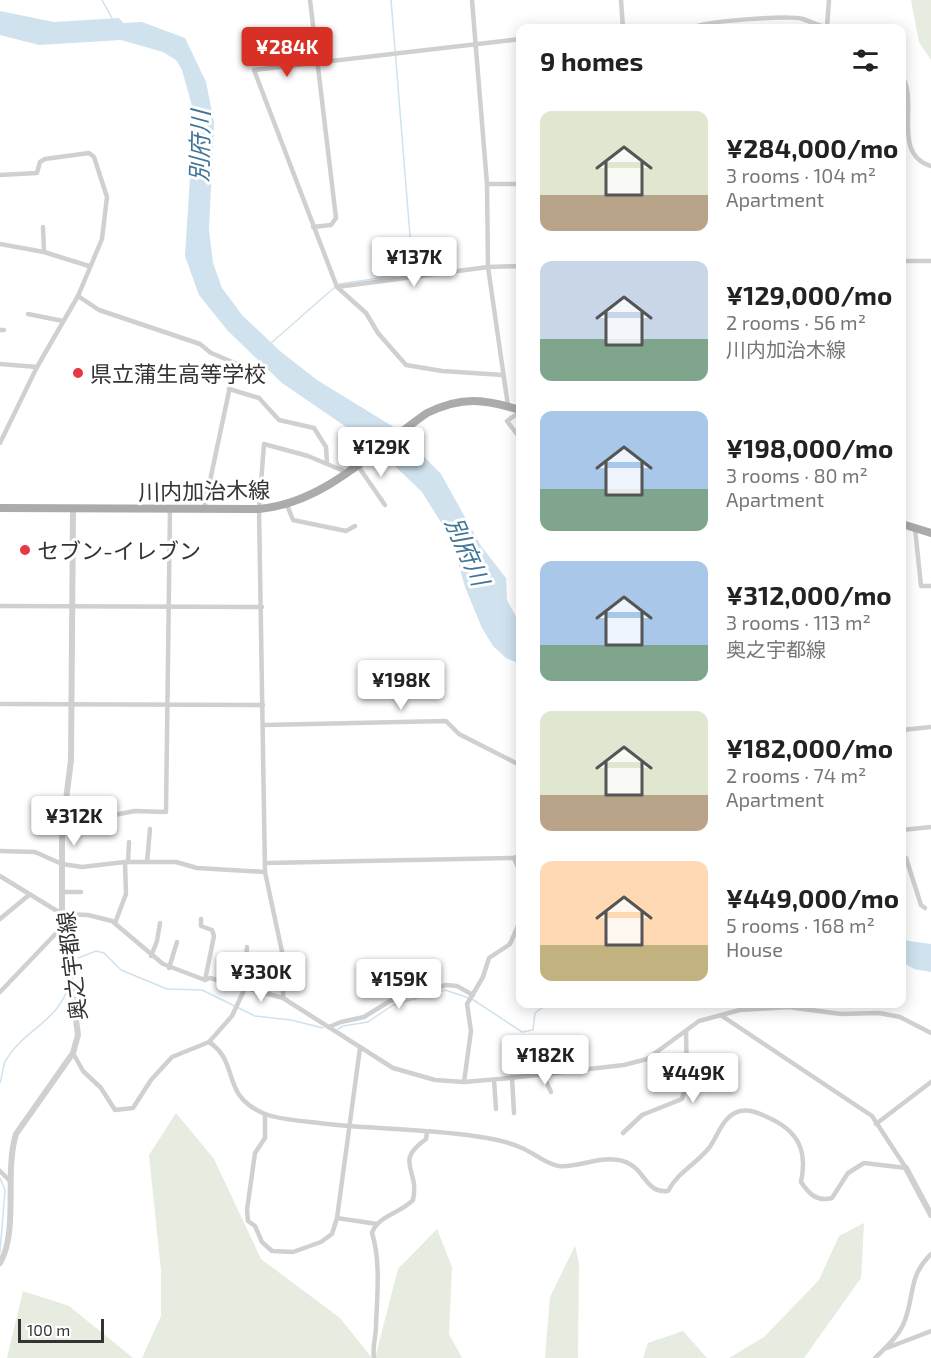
<!DOCTYPE html>
<html lang="en">
<head>
<meta charset="utf-8">
<style>
	body { margin:0; font-family:"Exo 2","Noto Sans JP",sans-serif; background:#f6f6f6; color:#222; height:100vh; display:flex; flex-direction:column; font-size:22px; white-space:nowrap }
	* { box-sizing:border-box; margin:0 }
	p { font-size:20px; color:#767676 }
	.icon { flex:none; width:33px; height:33px; fill:none; stroke:currentColor; stroke-width:2; stroke-linecap:round; stroke-linejoin:round }
	.map { position:relative; flex:1; overflow:hidden }
	.panel { position:absolute; left:516px; top:24px; width:390px; height:984px; display:flex; flex-direction:column; background:#fff; border-radius:12px; box-shadow:0 3px 15px #0003 }
	.panel>* { flex:none }
	.scale { position:absolute; left:18px; bottom:15px; width:86px; box-sizing:border-box; padding-left:6px; border:3px solid #333; border-top:0; font-size:16px; line-height:21px; white-space:nowrap; color:#333; -webkit-text-stroke:4px #fff; paint-order:stroke }
	.price { position:absolute; translate:-50% -51px; padding:0 14px; border-radius:6px; background:#fff; color:#222; font-size:20px; line-height:39px; filter:drop-shadow(0 2px 3px #0008) }
	.price::after { content:''; position:absolute; left:50%; top:36px; width:18px; height:14px; margin-left:-9px; background:inherit; clip-path:polygon(0 0,100% 0,50% 100%) }
	.price.current { background:#d93025; color:#fff }
	ul { padding:0; list-style:none }
	li { display:flex; align-items:center; gap:18px; height:150px; padding:0 24px }
	li span { display:grid; place-items:center; flex:none; width:168px; height:120px; border-radius:12px; color:#555 }
	li>.icon { margin-inline-start:auto }
	span .icon { width:72px; height:72px; fill:#fffc; stroke-width:1 }
	li b { font-size:26px }
	h2 { display:flex; justify-content:space-between; align-items:center; height:72px; padding:0 24px; font-size:26px }
	.map>svg:first-child { display:block }
</style>
</head>
<body>
<div class="map">
<svg width="931" height="1358" viewBox="0 0 931 1358">
	<rect width="100%" height="100%" fill="#fff"/>
	<g fill="#e6ecdf">
		<path d="M911,0h20v60l-12,-18z"/>
		<path d="M176,1113l38,46 47,100 79,59 32,40h-230l19,-42v-45l-12,-116z"/>
		<path d="M864,1223l-3,55 -57,80h-75l35,-21 55,-57 20,-44z"/>
		<path d="M437,1229l15,38 -3,67 13,24h-87l23,-89z"/>
		<path d="M575,1246l4,17 -1,95h-33l5,-61z"/>
		<path d="M23,1291l46,15 64,52h-126z"/>
		<path d="M683,1331l24,27h-64l5,-15z"/>
	</g>
	<g fill="#cfe2ee">
		<path d="M0,11l54,11 65,-4 4,5 19,-1 43,16 21,44 8,40 -5,108 4,33 9,25 20,27 38,36 37,29 80,49 44,45 40,72 25,32 1,22 13,24v40l-14,-6 -13,-12 -11,-18 -17,-41 -13,-47 -30,-48 -48,-46 -92,-63 -54,-52 -29,-36 -14,-39 9,-143 -12,-43 -6,-10 -13,-8 -42,-12 -82,5 -39,-10z"/>
		<path d="M902,940l29,4v28l-17,-3 -12,-7z"/>
	</g>
	<g fill="none" stroke-linecap="round" stroke-linejoin="round">
		<g stroke="#cfe2ee" stroke-width="1.5">
			<path d="M102,0l11,20"/>
			<path d="M339,284l74,-11 -22,-273"/>
			<path d="M271,343l64,-56"/>
			<path d="M78,958l18,-7 8,2 17,17 46,19 35,1 53,26 36,4 32,8"/>
			<path d="M338,1029l5,-3 25,-4 25,-17 52,-15 27,9 50,33 11,-2 2,-17 12,-9"/>
			<path d="M0,1083c3,-7 2,-17 6,-23 18,-31 53,-38 63,-76"/>
			<path d="M0,1178l5,12 -5,62"/>
		</g>
		<g stroke="#d0d0d0" stroke-width="4.5">
			<path d="M310,0l26,218 -5,7 -18,2"/>
			<path d="M472,0l15,184 1,83 20,139"/>
			<path d="M621,0l2,28"/>
			<path d="M827,27l2,-27"/>
			<path d="M693,28c7,-7 97,-13 110,-9 9,3 16,8 26,8 12,1 22,-2 33,1"/>
			<path d="M902,76c17,26 -11,78 29,90"/>
			<path d="M0,175l37,-2 3,-11 5,-3 44,-6 5,4 13,40 -5,42 -24,57 -41,71 -37,76"/>
			<path d="M487,184h33"/>
			<path d="M43,227l1,25"/>
			<path d="M0,244l44,8 45,14"/>
			<path d="M902,261h29"/>
			<path d="M337,287l151,-20 32,-1"/>
			<path d="M78,296l21,14 101,34 11,9 24,10 -31,146"/>
			<path d="M28,314l35,7"/>
			<path d="M0,330h4"/>
			<path d="M0,364l37,3"/>
			<path d="M503,375l-61,-4 -36,-6 -28,-32 -12,-20 -29,-26 -83,-217 266,-31"/>
			<path d="M229,389l30,9 20,22 35,8 12,19 1,16"/>
			<path d="M520,412l-13,9 13,17"/>
			<path d="M358,466l27,39"/>
			<path d="M287,505l6,15 53,11 9,-5"/>
			<path d="M915,528l6,58h10"/>
			<path d="M0,606l262,1"/>
			<path d="M0,704l263,1"/>
			<path d="M264,725l182,-4 13,13 61,31"/>
			<path d="M902,730l29,-3"/>
			<path d="M902,830l29,-3"/>
			<path d="M62,832l16,-5 15,-8 42,-8 31,1 4,-303"/>
			<path d="M0,851l35,1 27,12 20,3 43,-5h51l21,6 68,4"/>
			<path d="M514,858l6,14"/>
			<path d="M902,860l4,-2 15,47 4,3"/>
			<path d="M128,862l1,-20"/>
			<path d="M147,862l3,-33"/>
			<path d="M266,863l248,-5 6,-3"/>
			<path d="M0,876l62,38 26,1 24,6 51,43 42,16 5,-2 73,20 110,70 42,12 29,2 46,-4 114,-13 23,-6 52,-38 41,-11 48,-3 53,7 38,-1 21,4 31,16"/>
			<path d="M63,892h18"/>
			<path d="M0,919l29,-24"/>
			<path d="M201,919v7l11,4 2,6 -9,44"/>
			<path d="M115,923l11,-29 -1,-32"/>
			<path d="M151,956l6,-15 3,-18"/>
			<path d="M169,968l8,-26"/>
			<path d="M244,986l3,-39"/>
			<path d="M0,992l65,-68"/>
			<path d="M283,998l1,-37 -19,-89 -6,-363 5,-65 44,12 38,16"/>
			<path d="M722,1016l150,100 34,52"/>
			<path d="M329,1027l12,-5 23,-5 26,-16 56,-16 11,1 16,9"/>
			<path d="M209,1042c32,21 10,53 56,72 17,6 36,7 54,9 55,7 113,5 168,15 12,2 24,5 35,10 12,5 24,16 37,18 19,2 39,-10 59,-6 28,4 25,34 50,31 10,-19 27,-26 41,-43 9,-12 14,-33 31,-37 10,-2 18,2 27,6 30,13 41,32 34,65 8,12 16,20 31,16l16,-25 16,-10 42,5"/>
			<path d="M73,1053l10,18 18,17 14,22 18,-2 18,-28 21,-23 37,-15 23,-26 14,-30"/>
			<path d="M543,1075l8,17"/>
			<path d="M512,1078l2,35"/>
			<path d="M494,1080l2,29"/>
			<path d="M464,1082l7,-51 -4,-27 16,-27 6,-19 21,-14 10,-23"/>
			<path d="M265,1114v24l-10,15 -8,57 1,11 7,5 7,16 10,9 21,1 28,-10 11,-8 5,-16 23,-170"/>
			<path d="M876,1124l55,-42"/>
			<path d="M623,1133l19,-18 40,-16 5,-18 -1,-50"/>
			<path d="M0,1171l9,9"/>
			<path d="M337,1218l40,6"/>
			<path d="M887,1348l44,-17"/>
			<path d="M374,1358c-2,-12 2,-20 2,-32 1,-30 5,-64 -4,-93 5,-17 29,-20 41,-33 7,-32 -20,-37 13,-61l1,-7"/>
			<path d="M875,1358c10,-10 22,-20 28,-33 12,-26 4,-48 28,-71"/>
		</g>
		<g stroke="#d0d0d0" stroke-width="6">
			<path d="M906,1168l25,47"/>
			<path d="M0,1263c19,-33 4,-90 16,-129l57,-81 5,-18 -16,-121v-82l9,-72 2,-250"/>
		</g>
		<g stroke="#ababab" stroke-width="8">
			<path d="M0,508l259,1c66,-6 116,-60 168,-96 35,-17 57,-14 93,-3"/>
			<path d="M902,524l29,9"/>
		</g>
	</g>
	<g fill="#e63946" stroke="#fff" stroke-width="2">
		<circle cx="78" cy="373" r="6"/>
		<circle cx="25" cy="550" r="6"/>
	</g>
	<g text-anchor="middle" dominant-baseline="central" stroke-width="6" stroke-linejoin="round" paint-order="stroke">
		<g font-size="22" fill="#333" stroke="#fff" text-anchor="start">
			<text x="90" y="373">県立蒲生高等学校</text>
			<text x="37" y="550">セブン-イレブン</text>
		</g>
		<g font-size="22" fill="#333" stroke="#fff">
			<text transform="translate(204 490) rotate(-1)">川内加治木線</text>
			<text transform="translate(71 966) rotate(-97)">奥之宇都線</text>
		</g>
		<g font-size="24" font-style="italic" fill="#3f7597" stroke="#fff">
			<text transform="translate(199 146) rotate(-89)">別府川</text>
			<text transform="translate(468 551) rotate(66)">別府川</text>
		</g>
	</g>
</svg>
<div class="scale">100 m</div>
<b class="price current" style="left:287px;top:78px">¥284K</b>
<b class="price" style="left:414px;top:288px">¥137K</b>
<b class="price" style="left:381px;top:478px">¥129K</b>
<b class="price" style="left:401px;top:711px">¥198K</b>
<b class="price" style="left:74px;top:847px">¥312K</b>
<b class="price" style="left:261px;top:1003px">¥330K</b>
<b class="price" style="left:399px;top:1010px">¥159K</b>
<b class="price" style="left:545px;top:1086px">¥182K</b>
<b class="price" style="left:693px;top:1104px">¥449K</b>
<section class="panel">
<h2>9 homes<svg class="icon" aria-label="filters" viewBox="0 0 24 24"><path d="M4 7h16M4 17h16"/><circle cx="9" cy="7" r="2"/><circle cx="15" cy="17" r="2"/></svg></h2>
<ul>
<li><span style="background:linear-gradient(#dfe7d0 70%,#b9a48a 0)"><svg class="icon" aria-label="home" viewBox="0 0 24 24"><path d="M3 11l9-7 9 7M6 9v11h12V9"/></svg></span><div><b>¥284,000/mo</b><p>3 rooms · 104 m²</p><p>Apartment</p></div></li>
<li><span style="background:linear-gradient(#c9d6e8 65%,#7fa58c 0)"><svg class="icon" aria-label="home" viewBox="0 0 24 24"><path d="M3 11l9-7 9 7M6 9v11h12V9"/></svg></span><div><b>¥129,000/mo</b><p>2 rooms · 56 m²</p><p>川内加治木線</p></div></li>
<li><span style="background:linear-gradient(#a9c7e8 65%,#7fa58c 0)"><svg class="icon" aria-label="home" viewBox="0 0 24 24"><path d="M3 11l9-7 9 7M6 9v11h12V9"/></svg></span><div><b>¥198,000/mo</b><p>3 rooms · 80 m²</p><p>Apartment</p></div></li>
<li><span style="background:linear-gradient(#a9c7e8 70%,#7fa58c 0)"><svg class="icon" aria-label="home" viewBox="0 0 24 24"><path d="M3 11l9-7 9 7M6 9v11h12V9"/></svg></span><div><b>¥312,000/mo</b><p>3 rooms · 113 m²</p><p>奥之宇都線</p></div></li>
<li><span style="background:linear-gradient(#dfe7d0 70%,#b9a48a 0)"><svg class="icon" aria-label="home" viewBox="0 0 24 24"><path d="M3 11l9-7 9 7M6 9v11h12V9"/></svg></span><div><b>¥182,000/mo</b><p>2 rooms · 74 m²</p><p>Apartment</p></div></li>
<li><span style="background:linear-gradient(#ffd9b3 70%,#c2b280 0)"><svg class="icon" aria-label="home" viewBox="0 0 24 24"><path d="M3 11l9-7 9 7M6 9v11h12V9"/></svg></span><div><b>¥449,000/mo</b><p>5 rooms · 168 m²</p><p>House</p></div></li>
</ul>
</section>
</div>
</body>
</html>
